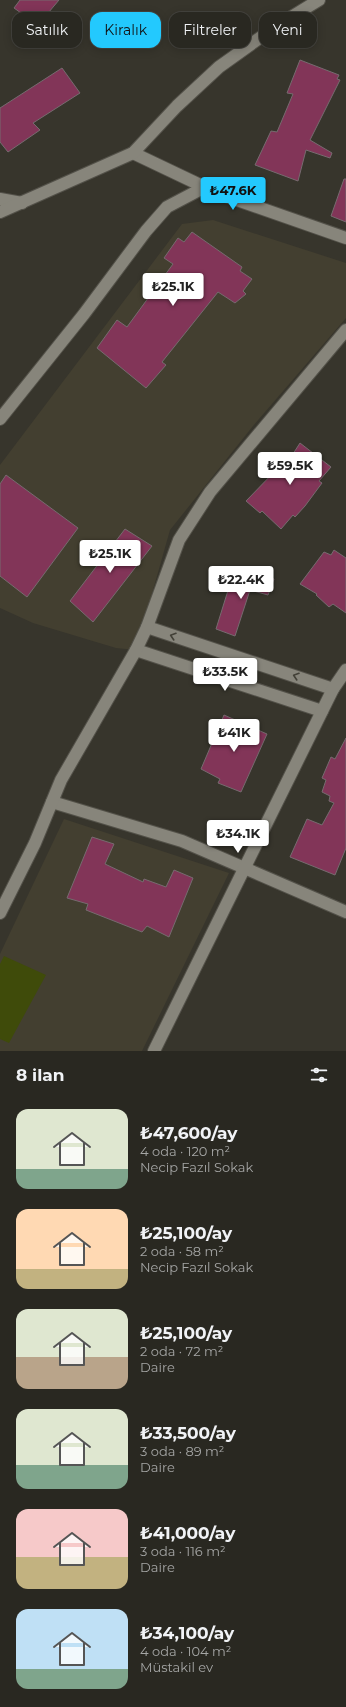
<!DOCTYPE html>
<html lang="tr">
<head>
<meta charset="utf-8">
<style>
	body { margin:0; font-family:Montserrat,sans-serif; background:#31302a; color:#f1f3f6; height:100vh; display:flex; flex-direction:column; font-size:15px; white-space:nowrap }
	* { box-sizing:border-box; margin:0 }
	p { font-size:13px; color:#a5a6a5 }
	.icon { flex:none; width:22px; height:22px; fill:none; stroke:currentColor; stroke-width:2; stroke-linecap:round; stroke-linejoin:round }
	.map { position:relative; height:1051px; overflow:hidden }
	.side { display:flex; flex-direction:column; background:#292821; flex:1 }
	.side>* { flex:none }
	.banner { position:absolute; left:12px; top:12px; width:322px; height:36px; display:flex; gap:8px }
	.price { position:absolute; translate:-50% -34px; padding:0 9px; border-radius:4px; background:#fff; color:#222; font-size:13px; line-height:26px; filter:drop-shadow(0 1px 2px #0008) }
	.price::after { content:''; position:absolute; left:50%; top:24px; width:12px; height:9px; margin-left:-6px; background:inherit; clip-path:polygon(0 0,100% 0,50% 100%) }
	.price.selected { background:#23c9fe; color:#111 }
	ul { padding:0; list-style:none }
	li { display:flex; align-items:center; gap:12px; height:100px; padding:0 16px }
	li span { display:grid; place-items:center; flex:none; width:112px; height:80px; border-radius:12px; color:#555 }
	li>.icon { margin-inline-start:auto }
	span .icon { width:48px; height:48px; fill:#fffc; stroke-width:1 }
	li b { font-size:17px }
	h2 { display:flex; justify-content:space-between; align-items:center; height:48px; padding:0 16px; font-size:17px }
	.tag { padding:0 14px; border-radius:12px; background:#292821; box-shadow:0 2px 10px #0003,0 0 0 1px #45443f; font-size:14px; line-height:36px }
	.tag.selected { background:#23c9fe; color:#111 }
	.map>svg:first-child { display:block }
</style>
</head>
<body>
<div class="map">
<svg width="346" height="1051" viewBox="0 0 346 1051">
	<rect width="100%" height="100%" fill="#37352c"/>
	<g fill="#433f30">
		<path d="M213,220l133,43v55l-93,108 -83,104 -34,120 -20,-2 -83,-25 -33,-15v-143l182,-241z"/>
		<path d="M64,819l165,54 -87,178h-142v-97z"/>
	</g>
	<path fill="#3f4b0a" d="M4,956l42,19 -37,68 -9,-4v-75z"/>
	<g fill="#823558" stroke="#766b6f">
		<path d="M20,0h39l-21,25 -24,-17z"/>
		<path d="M300,60l39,15 -2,4 3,1 -30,60 22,13 -2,5 -24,-8 -8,31 -43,-16 16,-34 6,1 16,-38 -6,-1z"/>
		<path d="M62,68l18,25 -47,30 7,7 -32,22 -8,-10v-34z"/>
		<path d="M344,179h2v43l-15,-6z"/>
		<path d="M192,232l50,35 -2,4 12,8 -9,12 3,3 -11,9 -17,-11 -56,70 4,3 -20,23 -49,-40 20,-28 10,7 46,-63 -9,-6 14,-20 6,4z"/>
		<path d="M300,443l31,24 -12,14 3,2 -17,23 -10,11 -2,-2 -12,14 -19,-18 -2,2 -14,-12 32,-33 -1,-1 10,-12 4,2z"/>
		<path d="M6,475l72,53 -51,69 -27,-21v-92z"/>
		<path d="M125,529l27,17 -59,76 -23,-21z"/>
		<path d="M334,550l12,8v55l-13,-9 -4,3 -13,-12 1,-1 -17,-10 24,-32 7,3z"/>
		<path d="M245,569l29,10 -6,16 -18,-5 -15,46 -19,-7 14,-45 6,2z"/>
		<path d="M224,715l43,19 -26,58 -23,-9 2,-4 -19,-10z"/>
		<path d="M346,738v110l-11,27 -45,-18 17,-38 15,6 12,-22 -5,-2 1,-5 -8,-4 4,-12 -4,-2 9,-21 4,2z"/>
		<path d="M92,837l22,7 -9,20 38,18 1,-3 22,8 8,-17 19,8 -24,59 -22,-11 -5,6 -56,-22 2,-6 -21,-6z"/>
	</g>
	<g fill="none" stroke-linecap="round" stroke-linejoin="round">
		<defs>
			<g id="street">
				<path d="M133,153l84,40 129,45"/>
				<path d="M0,199l22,4"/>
				<path d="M0,212l133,-59 44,-47 42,-39 56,-40 44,-27"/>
				<path d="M0,419l84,-105 62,-83 21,-24 38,-20"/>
				<path d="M147,627l186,62"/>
				<path d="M136,650l186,61"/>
				<path d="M52,802l130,39 164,71"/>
				<path d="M0,913l35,-70 26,-63 75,-130 11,-23 32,-87 31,-48 136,-162"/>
				<path d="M154,1051l179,-362 13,-19"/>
			</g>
		</defs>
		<use href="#street" stroke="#535149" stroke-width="14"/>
		<use href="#street" stroke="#87857b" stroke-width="12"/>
	</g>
	<defs><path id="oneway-chevron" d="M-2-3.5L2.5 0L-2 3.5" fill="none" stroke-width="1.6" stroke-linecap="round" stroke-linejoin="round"/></defs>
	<g stroke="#434138">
		<use href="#oneway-chevron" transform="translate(173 636) rotate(-162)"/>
		<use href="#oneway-chevron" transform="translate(296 676) rotate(-162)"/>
	</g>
</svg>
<b class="price selected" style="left:233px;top:211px">₺47.6K</b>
<b class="price" style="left:173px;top:307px">₺25.1K</b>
<b class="price" style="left:290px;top:486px">₺59.5K</b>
<b class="price" style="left:110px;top:574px">₺25.1K</b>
<b class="price" style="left:241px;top:600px">₺22.4K</b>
<b class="price" style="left:225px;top:692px">₺33.5K</b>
<b class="price" style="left:234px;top:753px">₺41K</b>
<b class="price" style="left:238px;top:854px">₺34.1K</b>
<div class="banner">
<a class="tag">Satılık</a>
<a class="tag selected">Kiralık</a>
<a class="tag">Filtreler</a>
<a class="tag">Yeni</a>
</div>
</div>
<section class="side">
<h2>8 ilan<svg class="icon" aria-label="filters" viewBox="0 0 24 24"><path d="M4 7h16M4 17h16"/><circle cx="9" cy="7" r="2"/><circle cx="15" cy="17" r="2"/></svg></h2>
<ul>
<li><span style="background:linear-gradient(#dfe7d0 75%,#7fa58c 0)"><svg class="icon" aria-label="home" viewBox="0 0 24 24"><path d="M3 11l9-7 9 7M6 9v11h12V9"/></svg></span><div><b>₺47,600/ay</b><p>4 oda · 120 m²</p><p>Necip Fazıl Sokak</p></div></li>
<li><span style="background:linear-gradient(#ffd9b3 75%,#c2b280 0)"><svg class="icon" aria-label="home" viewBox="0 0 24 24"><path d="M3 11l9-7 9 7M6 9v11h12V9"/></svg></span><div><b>₺25,100/ay</b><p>2 oda · 58 m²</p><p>Necip Fazıl Sokak</p></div></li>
<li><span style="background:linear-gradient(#dfe7d0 60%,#b9a48a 0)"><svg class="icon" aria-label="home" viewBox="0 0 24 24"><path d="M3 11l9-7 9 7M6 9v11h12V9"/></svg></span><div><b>₺25,100/ay</b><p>2 oda · 72 m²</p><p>Daire</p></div></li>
<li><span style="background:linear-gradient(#dfe7d0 70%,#7fa58c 0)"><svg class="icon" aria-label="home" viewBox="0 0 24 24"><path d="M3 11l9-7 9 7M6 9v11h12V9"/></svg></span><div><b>₺33,500/ay</b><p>3 oda · 89 m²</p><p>Daire</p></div></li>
<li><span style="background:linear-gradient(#f6c9c9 60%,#c2b280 0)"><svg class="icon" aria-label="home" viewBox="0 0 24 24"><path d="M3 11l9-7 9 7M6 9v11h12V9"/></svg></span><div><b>₺41,000/ay</b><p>3 oda · 116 m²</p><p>Daire</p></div></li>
<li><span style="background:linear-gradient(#bfe0f5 75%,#7fa58c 0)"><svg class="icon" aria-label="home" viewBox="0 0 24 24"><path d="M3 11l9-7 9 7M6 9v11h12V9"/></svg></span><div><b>₺34,100/ay</b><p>4 oda · 104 m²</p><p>Müstakil ev</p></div></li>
</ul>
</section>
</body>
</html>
